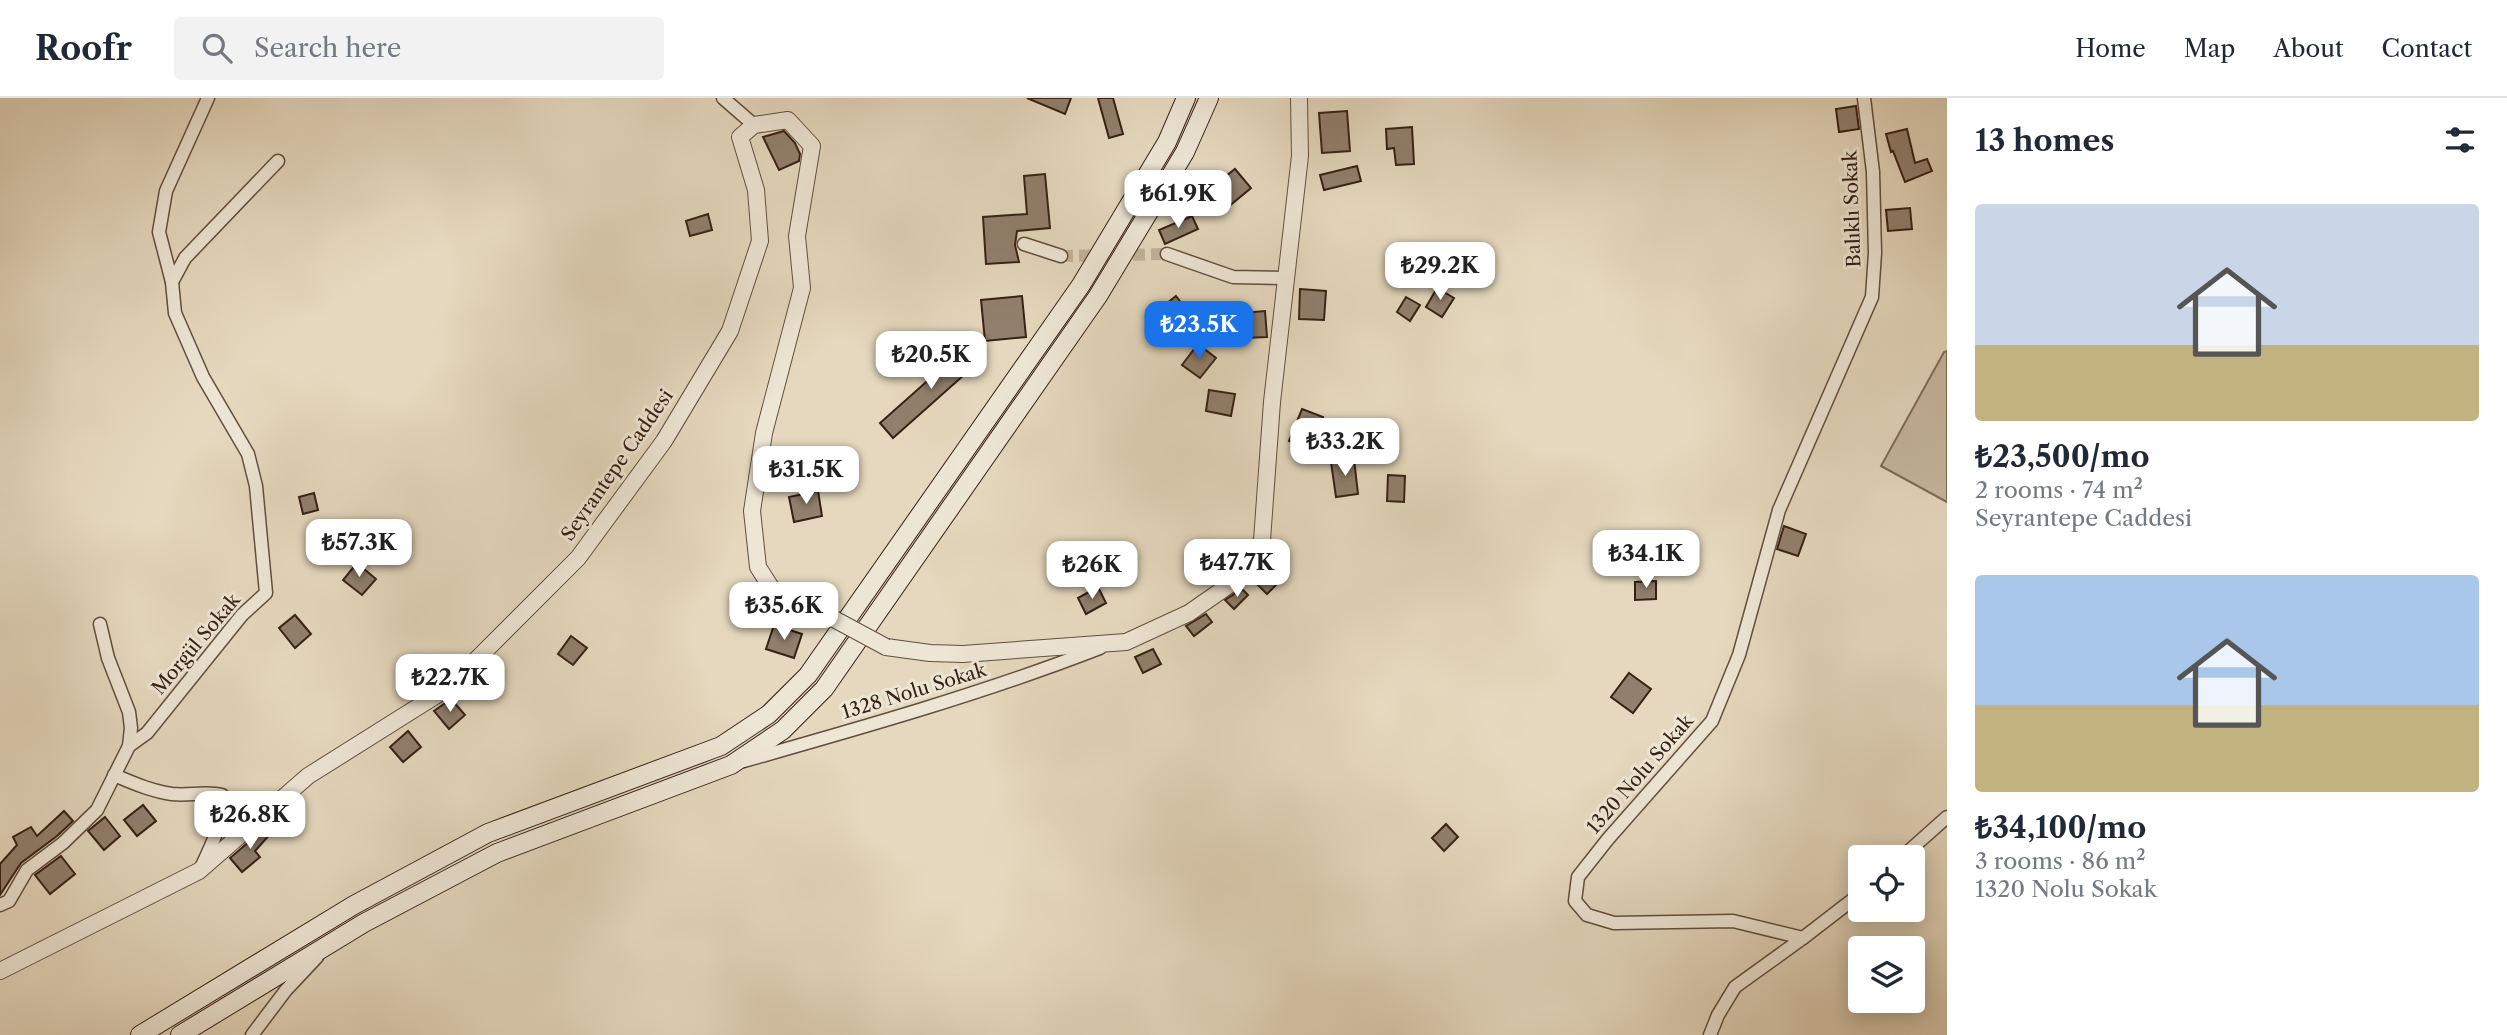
<!DOCTYPE html>
<html lang="en">
<head>
<meta charset="utf-8">
<style>
	body { margin:0; font-family:"Libre Caslon Text",serif; background:#f2f2f3; color:#1f2937; height:100vh; display:flex; flex-direction:column; font-size:26px; white-space:nowrap }
	* { box-sizing:border-box; margin:0 }
	p { font-size:23px; color:#747a83 }
	.icon { flex:none; width:38px; height:38px; fill:none; stroke:currentColor; stroke-width:2; stroke-linecap:round; stroke-linejoin:round }
	.map { position:relative; flex:1; overflow:hidden }
	.panel { display:flex; flex-direction:column; background:#fff; width:560px }
	.panel>* { flex:none }
	.fabs { position:absolute; left:1848px; top:747px; display:grid; gap:14px }
	.fabs a { display:grid; place-items:center; width:77px; height:77px; border-radius:7px; background:#fff; box-shadow:0 4px 18px #0003; font-size:35px }
	.price { position:absolute; translate:-50% -60px; padding:0 16px; border-radius:14px; background:#fff; color:#222; font-size:23px; line-height:46px; filter:drop-shadow(0 2px 4px #0008) }
	.price::after { content:''; position:absolute; left:50%; top:42px; width:21px; height:16px; margin-left:-10px; background:inherit; clip-path:polygon(0 0,100% 0,50% 100%) }
	.price.selected { background:#1a73e8; color:#fff }
	ul { padding:0; list-style:none }
	li { display:grid; align-content:center; gap:14px; height:371px; padding:0 28px }
	li span { display:grid; place-items:center; height:217px; border-radius:7px; color:#555 }
	li>.icon { margin-inline-start:auto }
	span .icon { width:126px; height:126px; fill:#fffc; stroke-width:1 }
	li b { font-size:30px }
	h2 { display:flex; justify-content:space-between; align-items:center; height:84px; padding:0 28px; font-size:30px }
	header { display:flex; align-items:center; gap:42px; box-sizing:border-box; height:98px; padding:0 35px; background:#fff; border-bottom:2px solid #e0e1e3 }
	header strong { font-size:33px }
	nav { display:flex; gap:38px; margin-inline-start:auto; font-size:24px }
	.search { width:490px; height:63px; background:#f2f2f3; display:flex; align-items:center; gap:18px; box-sizing:border-box; padding:0 24px; border-radius:7px; color:#747a83; font-size:26px }
	main { display:flex; flex:1; min-height:0 }
	.map>svg:first-child { display:block }
</style>
</head>
<body>
<header>
<strong>Roofr</strong>
<div class="search"><svg class="icon" aria-label="search" viewBox="0 0 24 24"><circle cx="10" cy="10" r="6"/><path d="M15 15l6 6"/></svg>Search here</div>
<nav><a>Home</a><a>Map</a><a>About</a><a>Contact</a></nav>
</header>
<main>
<div class="map">
<svg width="1947" height="937" viewBox="0 0 1947 937">
	<rect width="100%" height="100%" fill="#e5d8be"/>
	<filter id="stains"><feTurbulence type="fractalNoise" baseFrequency=".00286" numOctaves="4"/><feColorMatrix values="0 0 0 0 .2 0 0 0 0 .09 0 0 0 0 .02 0 0 0 .5 -.17"/></filter>
	<radialGradient id="worn" r=".72"><stop offset=".6" stop-color="#630" stop-opacity="0"/><stop offset="1" stop-color="#630" stop-opacity=".3"/></radialGradient>
	<path fill="#c7b9a1" stroke="#7f6c5b" stroke-width="2" d="M1947,253v151l-66,-36 63,-114z"/>
	<g fill="#91806d" stroke="#372015" stroke-width="2">
		<path d="M1027,0h44l-6,16z"/>
		<path d="M1098,0h15l10,36 -14,4z"/>
		<path d="M1856,8l3,23 -20,3 -3,-23z"/>
		<path d="M1347,13l3,40 -28,2 -3,-40z"/>
		<path d="M1412,29l2,37 -18,1 -2,-17 -7,1 -1,-20z"/>
		<path d="M1907,31l8,34 12,-4 5,12 -27,11 -12,-31 -2,1 -5,-18z"/>
		<path d="M784,33l11,12 5,11 -1,7 -20,9 -16,-33z"/>
		<path d="M1357,68l4,15 -37,9 -4,-15z"/>
		<path d="M1235,71l16,19 -23,19 -16,-20z"/>
		<path d="M1045,76l5,54 -33,3 -2,14 4,17 -33,2 -3,-47 44,-3 -3,-38z"/>
		<path d="M1910,110l2,21 -24,2 -2,-21z"/>
		<path d="M708,116l4,16 -22,6 -4,-15z"/>
		<path d="M1192,118l6,13 -33,15 -6,-14z"/>
		<path d="M1437,190l17,10 -12,19 -16,-10z"/>
		<path d="M1300,191l26,2 -2,29 -25,-1z"/>
		<path d="M1022,198l4,41 -41,4 -4,-41z"/>
		<path d="M1176,198l22,28 -12,9 -21,-28z"/>
		<path d="M1406,199l14,8 -10,16 -13,-9z"/>
		<path d="M1265,213l2,26 -22,1 -2,-25z"/>
		<path d="M969,246l13,15 -89,79 -13,-15z"/>
		<path d="M1198,246l18,14 -16,20 -18,-13z"/>
		<path d="M1209,292l26,4 -4,22 -25,-5z"/>
		<path d="M1302,311l21,8 -13,32 -21,-8z"/>
		<path d="M1354,361l4,35 -22,3 -5,-35z"/>
		<path d="M1388,377l17,1 -1,26 -17,-1z"/>
		<path d="M818,393l4,25 -28,6 -5,-25z"/>
		<path d="M314,395l4,17 -15,4 -4,-17z"/>
		<path d="M1784,428l22,8 -8,22 -21,-7z"/>
		<path d="M357,465l19,16 -14,16 -19,-15z"/>
		<path d="M1269,470l12,12 -14,14 -12,-12z"/>
		<path d="M1656,483v18l-21,1v-18z"/>
		<path d="M1098,489l8,16 -20,11 -8,-16z"/>
		<path d="M1242,491l6,6 -14,14 -9,-9z"/>
		<path d="M1206,516l6,8 -18,14 -8,-10z"/>
		<path d="M295,517l16,19 -16,14 -16,-20z"/>
		<path d="M774,527l28,9 -8,24 -28,-9z"/>
		<path d="M571,538l16,12 -14,17 -15,-11z"/>
		<path d="M1153,551l8,15 -18,9 -8,-16z"/>
		<path d="M1629,575l22,16 -18,24 -22,-16z"/>
		<path d="M451,601l14,16 -16,14 -15,-18z"/>
		<path d="M408,633l13,16 -18,15 -13,-15z"/>
		<path d="M143,707l13,16 -19,15 -13,-16z"/>
		<path d="M64,713l9,10 -16,15 -36,27 -21,32v-31l17,-19 -4,-8 18,-10 6,9z"/>
		<path d="M105,719l15,19 -16,14 -16,-19z"/>
		<path d="M1446,726l12,13 -14,14 -12,-13z"/>
		<path d="M265,730l6,5 -16,18 5,6 -18,15 -12,-14z"/>
		<path d="M61,758l14,18 -25,20 -15,-19z"/>
	</g>
	<g fill="none" stroke-linecap="round" stroke-linejoin="round">
		<path stroke="#c2b39c" stroke-width="12" stroke-dasharray="12 6" stroke-linecap="butt" d="M1061,158l106,-2"/>
		<defs>
			<g id="minor">
				<path d="M723,0l31,27"/>
				<path d="M1024,146l37,12"/>
				<path d="M1167,156l66,23 54,1"/>
				<path d="M172,184l13,-24 93,-97"/>
				<path d="M129,648l18,-13 95,-118 24,-22 -10,-107 -8,-32 -45,-77 -28,-64 -3,-31 -13,-50 7,-41 42,-93"/>
				<path d="M744,663c120,-34 240,-68 356,-113"/>
				<path d="M114,677c19,8 37,16 58,19 17,2 33,-3 50,1 3,26 -11,50 -21,73"/>
				<path d="M1901,760l46,-41"/>
				<path d="M0,807l9,-4 18,-31 36,-27 34,-33 32,-64 2,-18 -2,-16 -21,-54 -8,-34"/>
				<path d="M1803,840l57,-44"/>
				<path d="M252,937l34,-45 31,-33"/>
				<path d="M1710,937l8,-20 17,-28 68,-49 -70,-17 -119,2 -27,-8 -12,-14 3,-24 30,-38 104,-118 27,-66 40,-145 93,-213 3,-44 -2,-81 -9,-74"/>
			</g>
			<g id="tertiary">
				<path d="M886,549l44,6 33,1 163,-12 63,-29 56,-39 17,-34 10,-138 28,-246 -1,-58"/>
				<path d="M0,873l199,-100 109,-95 140,-88 130,-130 86,-117 66,-110 30,-90 -4,-51 -16,-53 14,-12 34,-5 24,26 -15,90 5,52 -38,145 -12,78 6,56 14,22 20,13 42,17"/>
			</g>
			<g id="secondary">
				<path d="M140,937l214,-130 134,-72 233,-87 48,-32 39,-39 273,-390 86,-143 19,-44"/>
				<path d="M180,937l184,-112 133,-70 234,-88 52,-35 41,-41 274,-393 87,-144 24,-54"/>
			</g>
		</defs>
		<use href="#minor" stroke="#624e3f" stroke-width="15"/>
		<use href="#tertiary" stroke="#624e3f" stroke-width="18"/>
		<use href="#secondary" stroke="#372015" stroke-width="20"/>
		<use href="#minor" stroke="#eee6d5" stroke-width="12"/>
		<use href="#tertiary" stroke="#eee6d5" stroke-width="16"/>
		<use href="#secondary" stroke="#eee6d5" stroke-width="18"/>
		<defs>
			<path id="tertiary-bridge" d="M834,521l52,28"/>
		</defs>
		<use href="#tertiary-bridge" stroke="#624e3f" stroke-width="18" stroke-linecap="butt"/>
		<use href="#tertiary-bridge" stroke="#eee6d5" stroke-width="16"/>
	</g>
	<g text-anchor="middle" dominant-baseline="central" stroke-width="6" stroke-linejoin="round" paint-order="stroke">
		<g font-size="19" fill="#372015" stroke="#eee6d5">
			<text transform="translate(1852 111) rotate(-92)">Balıklı Sokak</text>
			<text transform="translate(617 367) rotate(-55)">Seyrantepe Caddesi</text>
			<text transform="translate(196 546) rotate(-50)">Morgül Sokak</text>
			<text transform="translate(914 593) rotate(-17)">1328 Nolu Sokak</text>
			<text transform="translate(1640 676) rotate(-49)">1320 Nolu Sokak</text>
		</g>
	</g>
	<rect width="100%" height="100%" filter="url(#stains)"/>
	<rect width="100%" height="100%" fill="url(#worn)"/>
</svg>
<div class="fabs">
<a><svg class="icon" aria-label="locate" viewBox="0 0 24 24"><circle cx="12" cy="12" r="6"/><path d="M12 2v4M12 18v4M2 12h4M18 12h4"/></svg></a>
<a><svg class="icon" aria-label="layers" viewBox="0 0 24 24"><path d="M12 4l9 5-9 5-9-5zM3 14l9 5 9-5"/></svg></a>
</div>
<b class="price" style="left:1178px;top:132px">₺61.9K</b>
<b class="price" style="left:1440px;top:204px">₺29.2K</b>
<b class="price selected" style="left:1199px;top:263px">₺23.5K</b>
<b class="price" style="left:931px;top:293px">₺20.5K</b>
<b class="price" style="left:1345px;top:380px">₺33.2K</b>
<b class="price" style="left:806px;top:408px">₺31.5K</b>
<b class="price" style="left:359px;top:481px">₺57.3K</b>
<b class="price" style="left:1646px;top:492px">₺34.1K</b>
<b class="price" style="left:1237px;top:501px">₺47.7K</b>
<b class="price" style="left:1092px;top:503px">₺26K</b>
<b class="price" style="left:784px;top:544px">₺35.6K</b>
<b class="price" style="left:450px;top:616px">₺22.7K</b>
<b class="price" style="left:250px;top:753px">₺26.8K</b>
</div>
<section class="panel">
<h2>13 homes<svg class="icon" aria-label="filters" viewBox="0 0 24 24"><path d="M4 7h16M4 17h16"/><circle cx="9" cy="7" r="2"/><circle cx="15" cy="17" r="2"/></svg></h2>
<ul>
<li><span style="background:linear-gradient(#c9d6e8 65%,#c2b280 0)"><svg class="icon" aria-label="home" viewBox="0 0 24 24"><path d="M3 11l9-7 9 7M6 9v11h12V9"/></svg></span><div><b>₺23,500/mo</b><p>2 rooms · 74 m²</p><p>Seyrantepe Caddesi</p></div></li>
<li><span style="background:linear-gradient(#a9c7e8 60%,#c2b280 0)"><svg class="icon" aria-label="home" viewBox="0 0 24 24"><path d="M3 11l9-7 9 7M6 9v11h12V9"/></svg></span><div><b>₺34,100/mo</b><p>3 rooms · 86 m²</p><p>1320 Nolu Sokak</p></div></li>
</ul>
</section>
</main>
</body>
</html>
